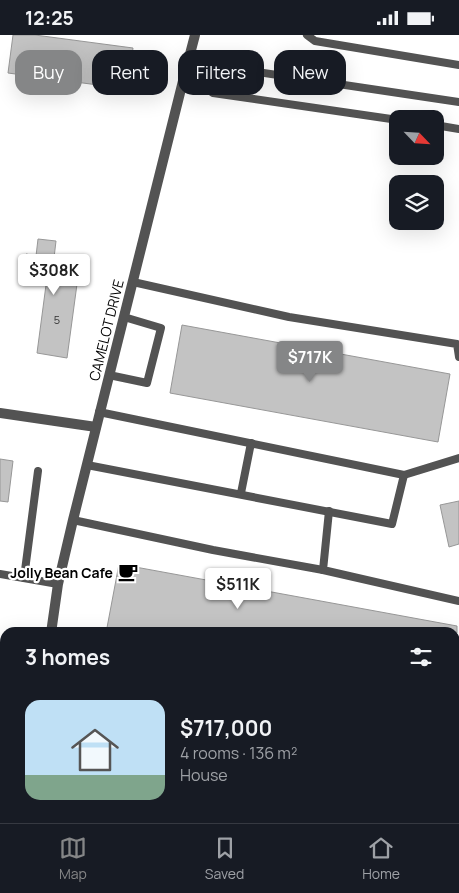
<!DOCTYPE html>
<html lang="en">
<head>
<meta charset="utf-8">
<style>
	body { margin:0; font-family:Manrope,sans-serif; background:#242831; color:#f1f3f6; height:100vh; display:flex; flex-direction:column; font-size:19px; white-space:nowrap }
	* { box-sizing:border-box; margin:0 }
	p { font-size:16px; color:#9ea1a6 }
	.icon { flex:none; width:28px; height:28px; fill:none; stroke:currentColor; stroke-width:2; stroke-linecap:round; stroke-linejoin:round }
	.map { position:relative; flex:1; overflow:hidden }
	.panel { position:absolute; left:0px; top:592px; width:460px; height:196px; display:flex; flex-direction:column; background:#171b24; border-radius:15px 15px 0 0; box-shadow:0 5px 20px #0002 }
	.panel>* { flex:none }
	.hud { position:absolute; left:15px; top:15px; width:430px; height:45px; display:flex; gap:10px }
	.needle { width:32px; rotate:115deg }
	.buttons { position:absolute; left:389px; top:75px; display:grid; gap:10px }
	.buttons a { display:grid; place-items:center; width:55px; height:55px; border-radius:10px; background:#171b24; box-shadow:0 5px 20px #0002; font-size:25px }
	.price { position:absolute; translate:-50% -42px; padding:0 11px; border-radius:5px; background:#fff; color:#222; font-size:16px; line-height:32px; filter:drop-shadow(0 1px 2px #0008) }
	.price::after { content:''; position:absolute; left:50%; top:30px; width:15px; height:11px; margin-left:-8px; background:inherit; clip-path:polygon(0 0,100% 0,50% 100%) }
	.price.selected { background:#858687; color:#fff }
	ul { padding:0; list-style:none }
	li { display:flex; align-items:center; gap:15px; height:125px; padding:0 25px }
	li span { display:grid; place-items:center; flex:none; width:140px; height:100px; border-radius:15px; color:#555 }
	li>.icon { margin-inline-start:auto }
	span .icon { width:60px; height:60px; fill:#fffc; stroke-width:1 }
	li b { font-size:21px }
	h2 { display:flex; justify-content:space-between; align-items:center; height:60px; padding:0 25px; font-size:21px }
	.chip { padding:0 18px; border-radius:15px; background:#171b24; box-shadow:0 5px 20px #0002; font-size:18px; line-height:45px }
	.chip.selected { background:#858687; color:#fff }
	.status { display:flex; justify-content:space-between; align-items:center; height:35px; padding:0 25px; background:#171b24; direction:ltr }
	.status svg { height:14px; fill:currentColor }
	.tab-bar { display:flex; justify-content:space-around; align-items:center; height:70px; border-top:1px solid #363941; background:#171b24; font-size:14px; color:#9ea1a6 }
	.tab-bar a { display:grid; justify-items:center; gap:2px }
	.tab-bar .selected { color:#858687 }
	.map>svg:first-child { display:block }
</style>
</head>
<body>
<div class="status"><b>12:25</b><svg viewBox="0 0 49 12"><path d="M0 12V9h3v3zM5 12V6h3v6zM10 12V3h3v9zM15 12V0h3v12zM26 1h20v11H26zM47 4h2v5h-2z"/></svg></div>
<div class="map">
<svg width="459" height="788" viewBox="0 0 459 788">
	<rect width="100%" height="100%" fill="#fff"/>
	<g fill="#c3c3c3" stroke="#979797">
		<path d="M13,0h22l98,13 -5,41 -120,-16z"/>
		<path d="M38,204l18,2 -2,17 26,4 -13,96 -30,-5 9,-68 -24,-3 4,-28 10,2z"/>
		<path d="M182,290l268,49 -12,68 -268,-49z"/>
		<path d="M0,424l13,2 -5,41 -8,-1z"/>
		<path d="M459,466v43l-10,3 -9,-42z"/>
		<path d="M119,529l338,62v7h-351z"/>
	</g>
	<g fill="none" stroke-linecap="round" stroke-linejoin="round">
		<g stroke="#535353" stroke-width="8">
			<path d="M307,0l8,6 144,24"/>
			<path d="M185,38l25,-8 249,37"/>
			<path d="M185,38l28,20 185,27"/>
			<path d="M435,90l24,4"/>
			<path d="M133,247l156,35 168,27 2,13"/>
			<path d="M109,340l38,8 14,-55 -37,-11"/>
			<path d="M87,430l305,59 12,-49 -305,-63"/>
			<path d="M404,440l55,-17"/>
			<path d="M241,458l10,-50"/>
			<path d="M329,476l-6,59 136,31"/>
			<path d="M73,485l140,30 110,20"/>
			<path d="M0,539l58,10"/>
			<path d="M24,543l14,-107"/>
			<path d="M0,661h5"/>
			<path d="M455,682l4,-1"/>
			<path d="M0,744h5"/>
		</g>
		<g stroke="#535353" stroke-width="10">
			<path d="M0,378l96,14"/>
			<path d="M51,598l7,-49 15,-64 112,-447"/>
			<path d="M91,784l2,4"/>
		</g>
		<path stroke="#535353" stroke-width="10" d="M185,38l10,-38"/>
	</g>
	<defs>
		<symbol id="cafe-bare" viewBox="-9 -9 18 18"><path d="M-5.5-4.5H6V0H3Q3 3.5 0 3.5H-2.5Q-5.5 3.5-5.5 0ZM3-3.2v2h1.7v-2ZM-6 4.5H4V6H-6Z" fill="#000" stroke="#fff" stroke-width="2.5" paint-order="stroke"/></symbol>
	</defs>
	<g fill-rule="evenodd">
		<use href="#cafe-bare" x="114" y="523" width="28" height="28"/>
	</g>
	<g text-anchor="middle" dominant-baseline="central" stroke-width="4.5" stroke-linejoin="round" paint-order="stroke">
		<g font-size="11" fill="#313131">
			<text x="57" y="284">5</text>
		</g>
		<g font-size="14" fill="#000" stroke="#fff">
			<text transform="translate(106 295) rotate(-76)">CAMELOT DRIVE</text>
		</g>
		<g font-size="14" font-weight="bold" fill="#000" stroke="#fff" text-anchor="end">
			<text x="113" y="537">Jolly Bean Cafe</text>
		</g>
	</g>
</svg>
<div class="buttons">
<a><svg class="needle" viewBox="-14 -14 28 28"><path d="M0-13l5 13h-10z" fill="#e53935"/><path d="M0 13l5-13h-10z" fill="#9ea1a6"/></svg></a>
<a><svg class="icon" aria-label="layers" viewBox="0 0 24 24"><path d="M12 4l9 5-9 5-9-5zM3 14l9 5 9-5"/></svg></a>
</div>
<b class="price" style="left:54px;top:261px">$308K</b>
<b class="price selected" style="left:310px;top:348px">$717K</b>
<b class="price" style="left:238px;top:575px">$511K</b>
<div class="hud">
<a class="chip selected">Buy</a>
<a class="chip">Rent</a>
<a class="chip">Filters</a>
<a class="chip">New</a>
</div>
<section class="panel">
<h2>3 homes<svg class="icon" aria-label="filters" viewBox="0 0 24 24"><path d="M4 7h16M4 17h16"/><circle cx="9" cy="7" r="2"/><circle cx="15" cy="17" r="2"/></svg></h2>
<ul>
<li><span style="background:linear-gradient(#bfe0f5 75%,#7fa58c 0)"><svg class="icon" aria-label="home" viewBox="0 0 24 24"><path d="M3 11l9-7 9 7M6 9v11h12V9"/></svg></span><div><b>$717,000</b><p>4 rooms · 136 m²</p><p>House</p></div></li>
</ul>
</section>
</div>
<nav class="tab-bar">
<a class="selected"><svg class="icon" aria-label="map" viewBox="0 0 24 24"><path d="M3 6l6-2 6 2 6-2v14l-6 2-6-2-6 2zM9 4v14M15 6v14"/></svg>Map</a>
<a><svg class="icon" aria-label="saved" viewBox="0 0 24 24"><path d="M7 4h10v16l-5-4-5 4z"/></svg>Saved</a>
<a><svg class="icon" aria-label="home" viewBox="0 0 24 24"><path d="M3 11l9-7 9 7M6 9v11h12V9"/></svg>Home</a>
</nav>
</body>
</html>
